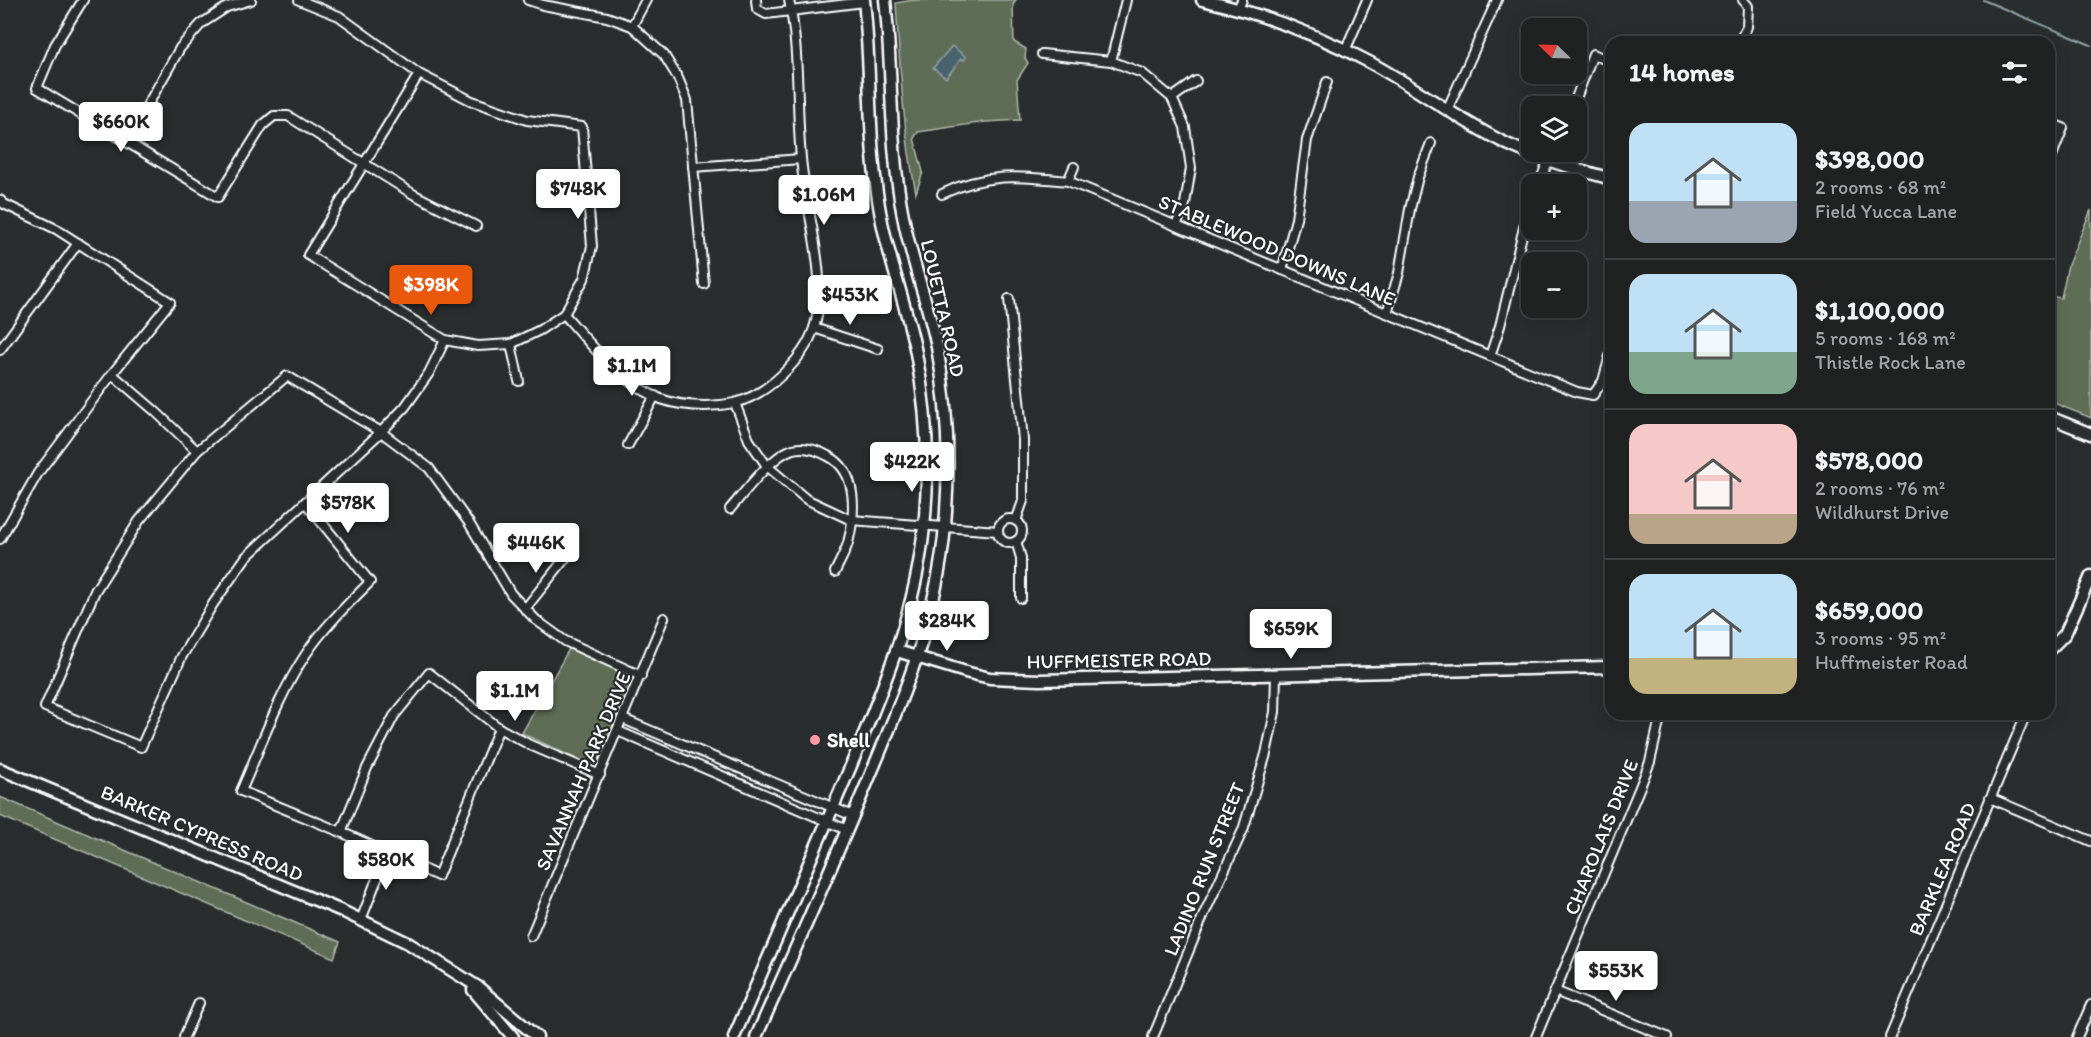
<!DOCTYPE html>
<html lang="en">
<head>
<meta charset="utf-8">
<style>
	body { margin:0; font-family:Itim,sans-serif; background:#2d2f2f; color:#f1f3f6; height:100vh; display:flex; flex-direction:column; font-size:22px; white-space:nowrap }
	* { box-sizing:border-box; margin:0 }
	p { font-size:20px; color:#a2a4a5 }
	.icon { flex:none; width:33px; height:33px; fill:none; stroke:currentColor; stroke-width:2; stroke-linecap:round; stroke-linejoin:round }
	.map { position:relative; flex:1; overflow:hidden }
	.details { position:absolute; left:1605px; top:36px; width:450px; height:684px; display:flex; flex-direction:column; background:#202222; border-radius:18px; box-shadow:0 3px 15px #0003,0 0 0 2px #3d3f40 }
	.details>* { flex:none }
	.needle { width:39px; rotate:293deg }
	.fabs { position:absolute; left:1521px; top:18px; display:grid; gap:12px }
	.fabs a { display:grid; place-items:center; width:66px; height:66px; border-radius:12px; background:#202222; box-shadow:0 3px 15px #0003,0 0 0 2px #3d3f40; font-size:30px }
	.price { position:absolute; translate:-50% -51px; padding:0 14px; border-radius:6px; background:#fff; color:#222; font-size:20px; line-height:39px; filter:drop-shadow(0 2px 3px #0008) }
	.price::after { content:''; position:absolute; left:50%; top:36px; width:18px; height:14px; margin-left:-9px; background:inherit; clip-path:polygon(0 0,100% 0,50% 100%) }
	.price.on { background:#ea580c; color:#fff }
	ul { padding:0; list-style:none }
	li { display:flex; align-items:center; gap:18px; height:150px; padding:0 24px }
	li+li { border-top:2px solid #3d3f40 }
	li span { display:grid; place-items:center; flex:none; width:168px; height:120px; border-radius:18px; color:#555 }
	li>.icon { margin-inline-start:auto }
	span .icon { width:72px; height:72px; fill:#fffc; stroke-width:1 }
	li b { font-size:26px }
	h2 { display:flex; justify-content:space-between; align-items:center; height:72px; padding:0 24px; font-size:26px }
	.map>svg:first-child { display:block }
</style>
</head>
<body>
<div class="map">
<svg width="2091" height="1037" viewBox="0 0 2091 1037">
	<rect width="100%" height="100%" fill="#2a2d2e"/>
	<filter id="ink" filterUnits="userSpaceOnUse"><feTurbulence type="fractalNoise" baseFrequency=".0167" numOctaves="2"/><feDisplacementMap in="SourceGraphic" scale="12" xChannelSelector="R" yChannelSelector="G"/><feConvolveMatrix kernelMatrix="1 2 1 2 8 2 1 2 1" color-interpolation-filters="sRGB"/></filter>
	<g filter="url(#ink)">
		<g fill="#5e6d56" stroke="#aeb6aa" stroke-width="1.5">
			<path d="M913,0h103l-3,5 1,37 12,7 -1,9 3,5 -11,17 3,40 -35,2 -67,10 -4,6 9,34 -7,21c-13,-63 -16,-126 -20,-190z"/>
			<path d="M2091,210v208l-42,-17v-105l12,2 7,-33z"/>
			<path d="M569,649l59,26 3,10 -33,76 -14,2 -62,-30z"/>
			<path d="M0,797l340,145 -6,16 -334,-142z"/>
		</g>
		<path fill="#4a636e" stroke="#92a1a8" stroke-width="1.5" d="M952,46l14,11 -2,3 -3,-1 -15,19 -13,-10z"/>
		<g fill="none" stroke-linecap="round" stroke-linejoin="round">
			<path stroke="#92a1a8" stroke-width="2" d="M1983,0l108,45"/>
			<defs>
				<g id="street">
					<path d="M83,0l-28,45 -18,43 181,109 45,-72 11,-9h14l125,78 63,32"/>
					<path d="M299,0l40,16 80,58 53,27 55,19 55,7 10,119 -8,33 -20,35 -24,16 -29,14 -33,2 -33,-6 -137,-85 111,-181"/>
					<path d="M528,0l15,5 64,12 25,9 32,29 14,23 9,22 17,184"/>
					<path d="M756,0l1,9 9,5 98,-12"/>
					<path d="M1238,9l4,-9"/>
					<path d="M632,26l14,-26"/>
					<path d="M1739,42l8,-15 1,-21 -5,-6"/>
					<path d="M1345,51l22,-51"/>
					<path d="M1042,54l69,7 31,12 30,25 13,29 6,41 -6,36 -9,22"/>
					<path d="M1111,61l15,-61"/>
					<path d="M1172,98l24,-17"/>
					<path d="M1573,106l20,-52 18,8"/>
					<path d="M1447,110l50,-110"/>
					<path d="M2049,123l14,5 -14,35"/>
					<path d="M127,141l53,-93 21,-24 26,-17 24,-7"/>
					<path d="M693,167l108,-8"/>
					<path d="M1068,181l6,-14"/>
					<path d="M1539,184l10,-25"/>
					<path d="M942,194c44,-22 79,-18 126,-13l509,211 16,3 10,-14 8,-29"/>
					<path d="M0,200l4,4 52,25 114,73 -58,72 -74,99 -38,66"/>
					<path d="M1282,270l14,-51 11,-79 20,-58"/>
					<path d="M1009,299l14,141v61l-7,20"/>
					<path d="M1387,313l12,-40 11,-64 8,-32 13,-34"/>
					<path d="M564,314c26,30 53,64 90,82 22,11 56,12 80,7 32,-7 70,-44 80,-75 16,-49 -9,-119 -13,-170 -5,-53 -1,-106 -12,-158"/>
					<path d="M814,328l64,21"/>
					<path d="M445,340l-16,33 -24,34 -24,25 -135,125 -33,47 -31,52 -41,91 -96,-40 50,-116 44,-70 58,-70 90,-75 94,56 48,36 40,55 42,71 25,26 29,21 76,35"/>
					<path d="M511,344l8,37"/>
					<path d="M0,350l78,-107"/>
					<path d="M1490,356l10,-30 26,-107 6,-14"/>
					<path d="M112,374l43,37 42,40"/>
					<path d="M735,403l14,37 18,26 39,33 45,21 147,11"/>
					<path d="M628,445l27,-49"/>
					<path d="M305,502l65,80c-23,23 -46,45 -64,72 -28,42 -45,92 -65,137l100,41 97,44 61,-148"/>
					<path d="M730,509c14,-16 42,-54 63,-60 12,-3 24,1 35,7 31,15 27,59 20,87 -3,10 -9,20 -13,29"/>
					<circle cx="1010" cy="531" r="12"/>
					<path d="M1016,541l5,17v40"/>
					<path d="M525,609l42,-53"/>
					<path d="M623,719l230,97"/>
					<path d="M618,731l229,99"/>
					<path d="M1990,798l101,43"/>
					<path d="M341,832l26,-64 27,-52 35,-43 70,55 31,17 70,30"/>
					<path d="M361,920l26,-67"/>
					<path d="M531,936l133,-318"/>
					<path d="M1555,991l112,46"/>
					<path d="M184,1037l15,-34"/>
					<path d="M1153,1037l51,-123 39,-84 23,-76 9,-42 1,-37"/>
					<path d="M1536,1037l106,-255 8,-20 11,-48"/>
					<path d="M1890,1037l136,-323"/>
					<path d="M2077,1037l14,-32"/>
				</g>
				<g id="secondary">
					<path d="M1202,0c57,13 115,34 167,62 47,25 90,59 138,82 32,15 69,25 104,35"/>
					<path d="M2049,417l42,17"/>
					<path d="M2049,650l16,-16 26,-58"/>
					<path d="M897,651l72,22 21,5 49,2 572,-13"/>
					<path d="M0,769l342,142 66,32 70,44 59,50"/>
					<path d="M473,990l40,47"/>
					<path d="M734,1037c38,-90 78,-179 116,-269 33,-80 66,-155 74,-242 6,-58 3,-116 -8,-173 -9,-45 -25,-87 -34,-131 -15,-73 -10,-148 -18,-222"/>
					<path d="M756,1037c38,-84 75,-169 111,-254 35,-83 71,-166 78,-258 5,-59 3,-119 -8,-178 -9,-44 -26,-87 -34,-131 -14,-71 -10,-144 -18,-216"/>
				</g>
			</defs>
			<use href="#street" stroke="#fff" stroke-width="12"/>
			<use href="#secondary" stroke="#fff" stroke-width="15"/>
			<use href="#street" stroke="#2a2d2e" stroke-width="8"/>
			<use href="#secondary" stroke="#2a2d2e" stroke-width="10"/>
		</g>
	</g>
	<circle fill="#ff9aa2" stroke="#2a2d2e" stroke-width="2" cx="815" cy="740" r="6"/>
	<g text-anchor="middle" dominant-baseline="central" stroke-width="4.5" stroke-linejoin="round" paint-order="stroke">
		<g font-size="20" fill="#fff" stroke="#2a2d2e">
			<text transform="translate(1277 250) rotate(23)">STABLEWOOD DOWNS LANE</text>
			<text transform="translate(943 308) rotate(77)">LOUETTA ROAD</text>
			<text transform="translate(1119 660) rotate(-1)">HUFFMEISTER ROAD</text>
			<text transform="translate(583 771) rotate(-67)">SAVANNAH PARK DRIVE</text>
			<text transform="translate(202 833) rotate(23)">BARKER CYPRESS ROAD</text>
			<text transform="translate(1601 837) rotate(-68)">CHAROLAIS DRIVE</text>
			<text transform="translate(1204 869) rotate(-68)">LADINO RUN STREET</text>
			<text transform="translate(1942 869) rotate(-67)">BARKLEA ROAD</text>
		</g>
		<g font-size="20" font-weight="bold" fill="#fff" stroke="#2a2d2e" text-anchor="start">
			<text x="827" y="740">Shell</text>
		</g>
	</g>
</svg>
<div class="fabs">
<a><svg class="needle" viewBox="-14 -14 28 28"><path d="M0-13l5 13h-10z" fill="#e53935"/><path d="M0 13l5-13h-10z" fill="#a2a4a5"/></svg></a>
<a><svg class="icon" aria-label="layers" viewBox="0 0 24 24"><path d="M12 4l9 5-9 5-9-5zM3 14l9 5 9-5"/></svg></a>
<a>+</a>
<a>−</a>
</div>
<b class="price" style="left:121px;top:153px">$660K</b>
<b class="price" style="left:578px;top:220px">$748K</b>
<b class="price" style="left:824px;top:226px">$1.06M</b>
<b class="price on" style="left:431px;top:316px">$398K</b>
<b class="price" style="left:850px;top:326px">$453K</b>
<b class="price" style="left:632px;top:397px">$1.1M</b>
<b class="price" style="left:912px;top:493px">$422K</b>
<b class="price" style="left:348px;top:534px">$578K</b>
<b class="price" style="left:536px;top:574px">$446K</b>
<b class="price" style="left:947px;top:652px">$284K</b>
<b class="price" style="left:1291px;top:660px">$659K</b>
<b class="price" style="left:515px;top:722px">$1.1M</b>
<b class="price" style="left:386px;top:891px">$580K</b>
<b class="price" style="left:1616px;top:1002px">$553K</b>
<section class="details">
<h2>14 homes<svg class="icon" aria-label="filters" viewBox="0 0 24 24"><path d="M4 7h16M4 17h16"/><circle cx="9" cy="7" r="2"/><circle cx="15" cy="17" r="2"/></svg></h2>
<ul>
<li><span style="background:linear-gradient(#bfe0f5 65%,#9aa5b1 0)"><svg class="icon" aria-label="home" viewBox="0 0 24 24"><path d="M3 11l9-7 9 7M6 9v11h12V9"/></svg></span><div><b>$398,000</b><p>2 rooms · 68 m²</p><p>Field Yucca Lane</p></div></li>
<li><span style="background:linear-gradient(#bfe0f5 65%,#7fa58c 0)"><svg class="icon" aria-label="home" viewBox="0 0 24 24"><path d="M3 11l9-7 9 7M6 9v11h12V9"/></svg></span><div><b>$1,100,000</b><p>5 rooms · 168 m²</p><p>Thistle Rock Lane</p></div></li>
<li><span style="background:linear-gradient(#f6c9c9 75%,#b9a48a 0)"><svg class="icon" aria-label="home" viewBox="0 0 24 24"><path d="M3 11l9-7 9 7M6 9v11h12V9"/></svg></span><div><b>$578,000</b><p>2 rooms · 76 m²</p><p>Wildhurst Drive</p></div></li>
<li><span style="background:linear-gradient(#bfe0f5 70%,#c2b280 0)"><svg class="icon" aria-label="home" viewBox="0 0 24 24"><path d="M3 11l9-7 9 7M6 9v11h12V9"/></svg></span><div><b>$659,000</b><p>3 rooms · 95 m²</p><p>Huffmeister Road</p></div></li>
</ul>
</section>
</div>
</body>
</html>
